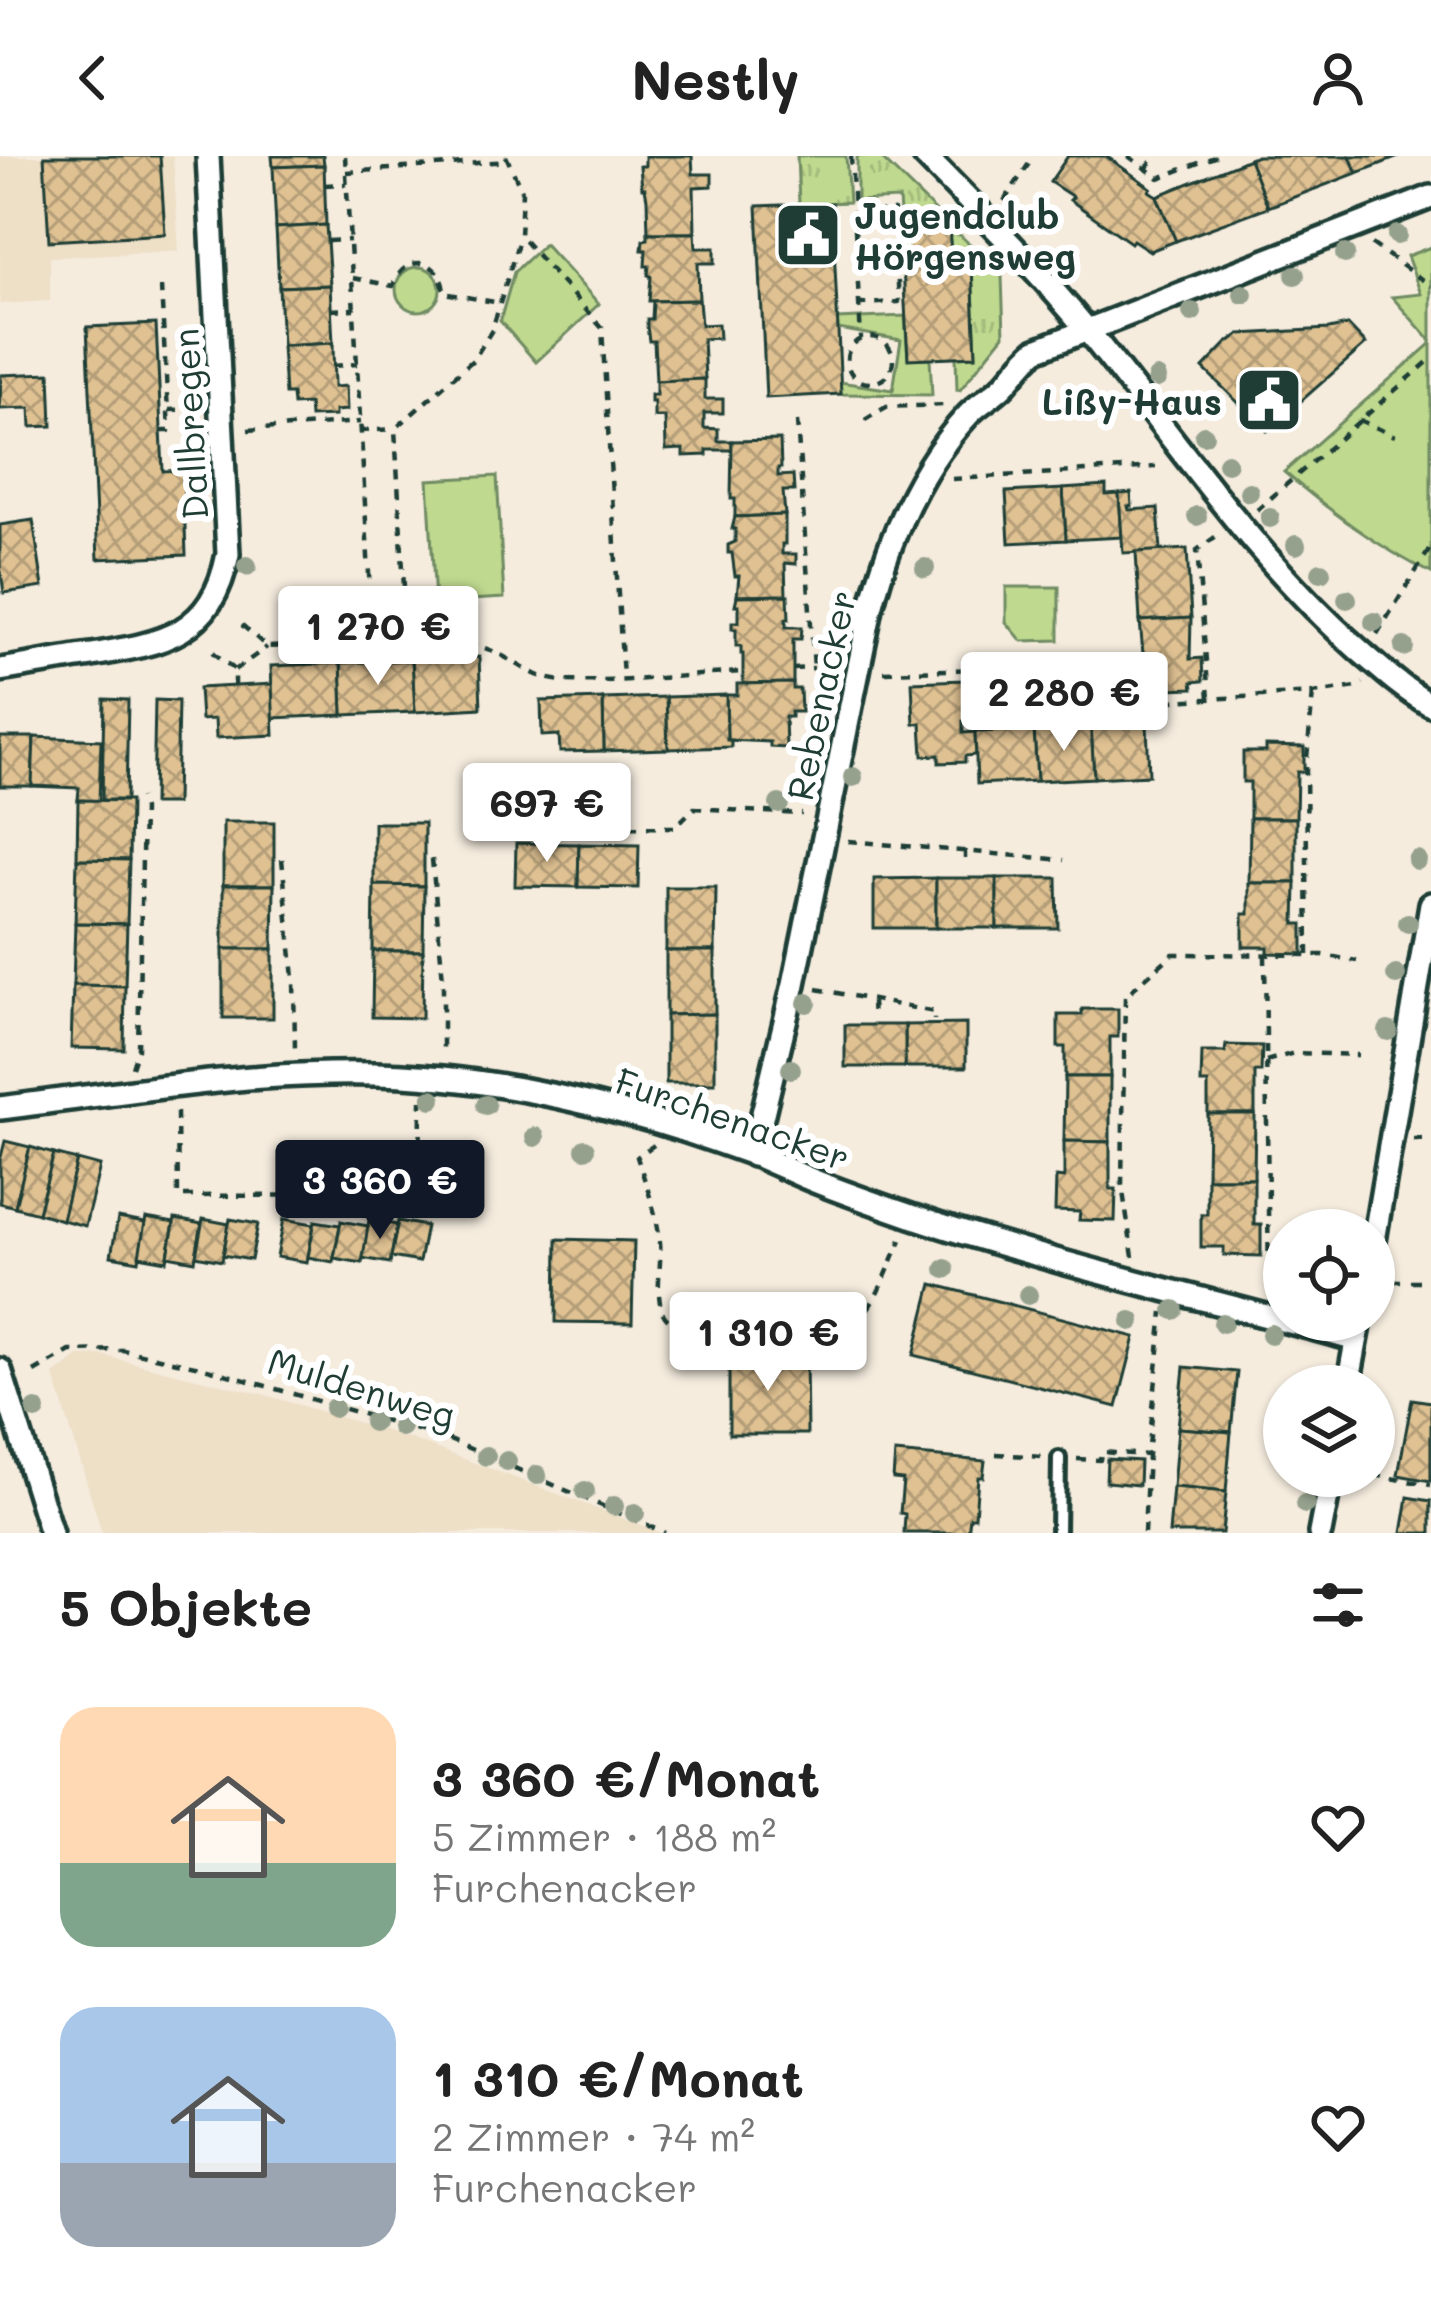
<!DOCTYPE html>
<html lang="de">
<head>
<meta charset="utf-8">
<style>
	body { margin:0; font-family:Mali,sans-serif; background:#f2f2f2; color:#222; height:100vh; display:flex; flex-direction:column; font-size:45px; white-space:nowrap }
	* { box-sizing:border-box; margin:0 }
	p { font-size:39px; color:#767676 }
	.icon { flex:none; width:66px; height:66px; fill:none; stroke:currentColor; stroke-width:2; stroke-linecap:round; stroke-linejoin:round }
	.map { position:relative; height:1377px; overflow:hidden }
	.drawer { display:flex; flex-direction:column; background:#fff; flex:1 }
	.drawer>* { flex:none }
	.fabs { position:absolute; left:1263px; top:1053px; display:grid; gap:24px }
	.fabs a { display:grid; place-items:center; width:132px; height:132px; border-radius:50%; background:#fff; box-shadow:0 3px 9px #0004; font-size:60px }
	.price { position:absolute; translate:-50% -102px; padding:0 27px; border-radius:12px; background:#fff; color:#222; font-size:39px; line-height:78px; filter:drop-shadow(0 3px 6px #0008) }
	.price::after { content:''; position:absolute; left:50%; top:72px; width:36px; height:27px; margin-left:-18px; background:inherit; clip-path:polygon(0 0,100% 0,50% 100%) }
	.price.selected { background:#111827; color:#fff }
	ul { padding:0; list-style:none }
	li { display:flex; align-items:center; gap:36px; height:300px; padding:0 60px }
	li span { display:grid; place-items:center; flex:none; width:336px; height:240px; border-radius:36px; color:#555 }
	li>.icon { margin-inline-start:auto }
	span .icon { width:144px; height:144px; fill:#fffc; stroke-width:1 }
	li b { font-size:51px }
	h2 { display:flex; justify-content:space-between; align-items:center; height:144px; padding:0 60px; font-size:51px }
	header { display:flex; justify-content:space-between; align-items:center; height:156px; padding:0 60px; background:#fff; font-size:54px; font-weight:700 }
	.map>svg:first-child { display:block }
</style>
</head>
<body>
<header><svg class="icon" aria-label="back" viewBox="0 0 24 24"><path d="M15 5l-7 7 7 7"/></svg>Nestly<svg class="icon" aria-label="person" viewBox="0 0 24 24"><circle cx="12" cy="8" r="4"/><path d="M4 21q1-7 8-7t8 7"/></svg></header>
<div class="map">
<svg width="1431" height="1377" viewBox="0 0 1431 1377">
	<defs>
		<pattern id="grass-tufts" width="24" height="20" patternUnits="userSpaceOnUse" patternTransform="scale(3)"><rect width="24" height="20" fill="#bfd98f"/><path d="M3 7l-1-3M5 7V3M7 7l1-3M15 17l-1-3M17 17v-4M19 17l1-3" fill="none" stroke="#a4bb7c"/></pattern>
		<pattern id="building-cross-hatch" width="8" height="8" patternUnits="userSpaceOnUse" patternTransform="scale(3)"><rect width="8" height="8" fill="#dfc192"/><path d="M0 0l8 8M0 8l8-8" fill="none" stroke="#b49e78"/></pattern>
	</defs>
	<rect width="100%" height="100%" fill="#f5ecde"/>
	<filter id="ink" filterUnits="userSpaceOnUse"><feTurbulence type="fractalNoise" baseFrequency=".00833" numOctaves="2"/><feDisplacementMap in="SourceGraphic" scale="24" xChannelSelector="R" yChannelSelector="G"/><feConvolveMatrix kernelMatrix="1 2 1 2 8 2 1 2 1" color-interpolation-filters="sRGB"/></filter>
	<g filter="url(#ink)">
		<g fill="#eedfc7">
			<path d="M0,0h173l6,95 -129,6v44l-50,3z"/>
			<path d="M101,1199l161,39 138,41 262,98h-560l-48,-158 24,-19z"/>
		</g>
		<g fill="url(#grass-tufts)" stroke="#6f8b62" stroke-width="3">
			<path d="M797,0h49l3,46 -50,2z"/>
			<path d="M857,0h22l123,120 2,59 -44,55h-3l-1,-33 20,-2 -4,-88 -20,1 -3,-40 -48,2 -2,-31 -42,2z"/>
		</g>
		<g fill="#bfd98f" stroke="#6f8b62" stroke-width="3">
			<path d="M544,88l55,60 -63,58 -36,-41 14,-49z"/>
			<path d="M1431,91v94l-39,-44 29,-3 -14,-38z"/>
			<circle cx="418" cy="133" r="22"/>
			<path d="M905,160l3,42h22l2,37 -91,-1 -1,-12 53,8 8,-50 -63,-11 -1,-10z"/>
			<path d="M1431,187v230c-54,-26 -101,-62 -147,-101z"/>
			<path d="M497,320l7,122 -69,4 -7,-122z"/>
			<path d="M1006,431h53v53l-37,1 -16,-19z"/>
		</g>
		<g fill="url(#building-cross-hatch)" stroke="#1f3d34" stroke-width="3">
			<path d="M44,0h116l5,78 -116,7z"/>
			<path d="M272,0h51l1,9 -51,2z"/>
			<path d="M645,0h47l1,18h19v12l-18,1 1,46h-47l-1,-34 -2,-11h-3l-2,-22h5z"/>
			<path d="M1068,0h38l45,32 -2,3 8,5 19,45 -26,10 -17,-11 -2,3 -61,-43 3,-3 -23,-15z"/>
			<path d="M1257,0h93l7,17 -89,34 -19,-48z"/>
			<path d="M1350,0h51l-44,17z"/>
			<path d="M1249,3l19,48 -92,34 -19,-45z"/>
			<path d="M324,9l2,60 -50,3 -3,-61z"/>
			<path d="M832,47l9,191 -75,4 -9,-192z"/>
			<path d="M326,69l4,60 -51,2 -3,-59z"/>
			<path d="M949,72l3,40 20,-1 4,89 -68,3 -7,-129z"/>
			<path d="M648,77h47l1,15h19v15h-17l1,37 -50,1 2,-25 -3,-1 1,-9h-4l1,-16h-4l1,-10 5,-1z"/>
			<path d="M330,129l3,58 -51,3 -3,-59z"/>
			<path d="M699,144l2,25 17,-1 1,14 -16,1 2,40 -49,2 -2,-40h-5l-2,-15v-7h5l1,-18z"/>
			<path d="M156,168l7,147 20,-1 3,85 -88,4 -11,-232z"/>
			<path d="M1348,169l18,19 -99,87 -64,-63 24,-25 13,-9 89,-5z"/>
			<path d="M333,187l1,44 12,-1 1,24 -12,1v5l-25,1 -1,-13 -16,1 -1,-11h-7l-3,-48z"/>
			<path d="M50,217l2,53 -21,1 -1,-19 -30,1 1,-34z"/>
			<path d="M705,223v20h18v14h-19v15l14,1v12h14v9h-25v5l-24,1v-7l-17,1 -1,-33h-11v-15h-3v-7h5v-14z"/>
			<path d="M780,284l1,28h-3v8l15,-1 1,16h-11l2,24 -50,2v-18h-4l1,-58z"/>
			<path d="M1106,330v9l13,-1 3,43 -56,3 -3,-51z"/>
			<path d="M1063,333l3,51 -57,3 -3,-51z"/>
			<path d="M1131,337l1,13h-4l1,4 29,-2 3,43 -38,2 -4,-59z"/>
			<path d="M785,359v29h-3v10h14v10l-11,-1 1,32 -49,1 2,-20h-4l-3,-23h-4v-8l7,-3v-13h-3l3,-12z"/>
			<path d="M33,364l10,67 -39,6 -4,-27v-41z"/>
			<path d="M1187,393l4,69 -51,3 -4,-69z"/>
			<path d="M788,439l1,24h-3v8h16l-1,12h-8v44l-50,1v-30h-2v-8h-5v-17h-4v-7h7v-17h-4l2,-9z"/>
			<path d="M1191,462l-1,41 12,-1 1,23 -11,1 1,6 -27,1v-13h-16l-1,-11h-5l-4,-44z"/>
			<path d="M479,501l2,51 -66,4 -3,-52z"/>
			<path d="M412,504l3,52 -72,3 -2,-52z"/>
			<path d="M341,507l2,52 -70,3 -2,-52z"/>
			<path d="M964,524l2,41h-3v12l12,-1 1,23 -11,1v6l-26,1v-8l-16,1 -2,-33 -7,1 -2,-42z"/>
			<path d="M793,527v6h7l1,23h-10v5h-6l1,31 -16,-1v-5l-43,-2 -1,-45h11v-11z"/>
			<path d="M272,528l2,51 -58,3 -1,-19 -14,1 -2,-32z"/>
			<path d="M726,539l1,45h4v7l-63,2 -2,-52z"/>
			<path d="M666,541l2,52 -64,2 -1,-52z"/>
			<path d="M104,543l24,1 -2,100h-24z"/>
			<path d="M603,543l1,52 -44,1 -1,-17 -17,1 -1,-35z"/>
			<path d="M155,544l23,1 -2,103h-23z"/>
			<path d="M1147,568l2,51 -55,3 -3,-52z"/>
			<path d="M1091,570l3,52 -57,3 -3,-51z"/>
			<path d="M1034,574l3,51 -60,3 -2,-52z"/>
			<path d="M0,581h34l-2,49h-32z"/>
			<path d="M34,581l67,3 -2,61 -21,-1 1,-12 -47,-2z"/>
			<path d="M1266,590l38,1v25h-7l-1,46h-46v-36h-7v-30h23z"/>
			<path d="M78,644l52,1 -1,59 -52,-1z"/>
			<path d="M1250,662h46v65h-47z"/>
			<rect x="223" y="666" width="51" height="63"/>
			<path d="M374,667h50v63l-50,-1z"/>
			<path d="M516,687l63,1 -1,43 -63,-1z"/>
			<path d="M579,688l60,1 -1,43 -60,-1z"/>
			<path d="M77,703l52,1 -2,64 -52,-1z"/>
			<path d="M936,722v50h-62v-49z"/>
			<rect x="936" y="722" width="61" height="50"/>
			<path d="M997,722h60l1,50h-61z"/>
			<path d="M1249,727h47l-1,41h8v30l-35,-1v-6h-25v-33h6z"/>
			<path d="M223,729h51l-1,64h-50z"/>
			<path d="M374,729l50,1 -1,65h-50z"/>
			<path d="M666,731h50l-1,64h-49z"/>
			<path d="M75,767l52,1 -2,62 -52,-1z"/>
			<rect x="223" y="793" width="50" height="69"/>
			<path d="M373,795h50l-1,67 -50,-1z"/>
			<path d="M666,795h49v63l-49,1z"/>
			<path d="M73,829l52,1 -1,63 -53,-1z"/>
			<path d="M1082,853h36v28h-8v40h-45v-30h-7v-32h24z"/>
			<path d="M715,858v69h-49v-68z"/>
			<path d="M966,868v43h-61v-42z"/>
			<rect x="845" y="869" width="60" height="42"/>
			<path d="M1226,889l36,1 -1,26h-6v42h-47v-31h-7l1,-31h23z"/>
			<path d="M1065,921h45v65l-46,-1z"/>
			<path d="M1208,958h47l-1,64h-47z"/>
			<path d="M5,985l25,6 -15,60 -15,-4v-42z"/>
			<path d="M1064,985l46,1v47h6l-1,32 -36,-1 1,-8 -25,-1 1,-34 8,1z"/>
			<path d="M30,991l24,7 -16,59 -23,-6z"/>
			<path d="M54,998l23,6 -15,60 -24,-7z"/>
			<path d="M77,1004l23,6 -15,60 -23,-6z"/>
			<path d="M1207,1022h47v47h7v31l-37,-1v-8h-23v-33h6z"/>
			<path d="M118,1062l27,5 -6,38 -28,-5z"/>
			<path d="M146,1062l28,5 -7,38 -28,-5z"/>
			<path d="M175,1063l27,5 -7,37 -27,-5z"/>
			<path d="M203,1063l26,5 -7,37 -26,-5z"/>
			<path d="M230,1063l28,5 -7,36 -28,-5z"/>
			<path d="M284,1063l30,5 -7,38 -30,-5z"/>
			<path d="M369,1064l28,5 -7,38 -28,-5z"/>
			<path d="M315,1065l25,4 -7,37 -25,-5z"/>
			<path d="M341,1065l27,5 -6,37 -28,-5z"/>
			<path d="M398,1065l28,5 -7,36 -28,-5z"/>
			<path d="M557,1083l77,2 -2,82 -76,-1z"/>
			<path d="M932,1128l203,53 -18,70 -203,-52z"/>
			<path d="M729,1197h77l1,81h-78z"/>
			<path d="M1184,1211l53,5 -6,60 -53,-4z"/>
			<path d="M1412,1243l19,3v79l-33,-6z"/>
			<path d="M1178,1272l53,4 -5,60 -53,-5z"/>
			<path d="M895,1297l90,8 -2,16h-5l-3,40h-5l-2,16h-64l1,-19 -5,-1 3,-33 -10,-1z"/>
			<path d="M1107,1303l33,2 -1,24 -33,-3z"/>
			<path d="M1173,1331l53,5 -4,41h-53z"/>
			<path d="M1408,1341l23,4v32h-29z"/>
		</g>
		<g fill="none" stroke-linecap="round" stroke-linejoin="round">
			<defs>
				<path id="service" d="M1058,1377l1,-75"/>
				<g id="minor">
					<path d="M925,0c55,56 112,113 162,174 89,109 165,226 272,320 23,20 45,40 72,55"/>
					<path d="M0,514c31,-5 61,-11 92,-15 72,-12 120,-20 136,-101l-20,-398"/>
					<path d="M0,952c146,-18 295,-45 443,-30 106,11 207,38 307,75 23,9 44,20 67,29 30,12 62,23 94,34 146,49 297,83 445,124"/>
					<path d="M753,999l41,-171 77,-376c18,-70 47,-139 97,-193 11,-12 26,-19 37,-31 11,-12 18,-23 31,-34l395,-153"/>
					<path d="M1374,1085l57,-337"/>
					<path d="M0,1214l51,163"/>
					<path d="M1348,1230l12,-66"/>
					<path d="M1320,1377l11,-57"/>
				</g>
			</defs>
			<use href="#service" stroke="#1f3d34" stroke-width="20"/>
			<use href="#minor" stroke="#1f3d34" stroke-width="30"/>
			<g stroke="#1f3d34" stroke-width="4.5" stroke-dasharray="9 9" stroke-linecap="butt">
				<path d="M345,0l29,505"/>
				<path d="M506,0l16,35 -2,45 82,92 21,350"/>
				<path d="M851,0l10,183"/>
				<path d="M1128,0l31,22 58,-22"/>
				<path d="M1146,13l9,-13"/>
				<path d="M346,16l162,-11"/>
				<path d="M325,29l22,-1"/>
				<path d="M1004,45l30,-45"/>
				<path d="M856,57l38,-2 5,91 -40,2"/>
				<path d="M328,85l22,-1"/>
				<path d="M1372,88l59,42"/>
				<path d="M353,122l40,8c11,-34 49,-29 51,7l56,10"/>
				<path d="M331,154l23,-1"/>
				<circle cx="870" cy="204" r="23"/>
				<path d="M333,210l24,-2"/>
				<path d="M169,254l30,-1"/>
				<path d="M865,264l21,-13 60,-2"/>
				<path d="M1359,264l36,16"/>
				<path d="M797,265l17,247 22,2"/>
				<path d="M248,274l112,-8"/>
				<path d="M161,275h8l-8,-144"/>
				<path d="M360,275l35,-2"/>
				<path d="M952,323l204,-12"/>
				<path d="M1257,354l174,-151"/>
				<path d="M242,469l25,22c65,-3 151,-16 214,0 33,9 47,33 85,34 59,2 119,-6 177,-9"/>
				<path d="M1377,478l54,-87"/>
				<path d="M407,484l-12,-211 79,-70 18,-29 28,-94"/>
				<path d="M442,485l1,17"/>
				<path d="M305,490l1,19"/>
				<path d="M213,496l22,18v16"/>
				<path d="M793,513l21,-1"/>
				<path d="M235,514l32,-23"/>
				<path d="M884,516l95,-3 2,43 332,-19 44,-6 6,-4"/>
				<path d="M1209,542l-12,-148 21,-15"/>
				<path d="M539,672l136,-1 19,-19 108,6"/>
				<path d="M848,685l216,19"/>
				<path d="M965,694v16"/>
				<path d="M282,703l12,119 1,73"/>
				<path d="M432,703l11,121v74"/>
				<path d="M1265,799l4,336"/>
				<path d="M1308,799l-2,-186 7,-76"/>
				<path d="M817,833l117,23v8"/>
				<path d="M872,846l1,17"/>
				<path d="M1266,905l28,-8 64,2"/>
				<path d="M132,911l6,-18 5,-240 -3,-11"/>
				<path d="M177,956l1,84 242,-1 1,-95"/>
				<path d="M1413,983h18"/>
				<path d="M654,989l-17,12c9,28 20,56 23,85 2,21 -5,48 2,69 4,10 11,13 22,16l147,1c10,-2 20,-4 28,-10 18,-14 32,-57 42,-78"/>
				<path d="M1133,1101l-11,-72 3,-189 48,-42 150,1 34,6"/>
				<path d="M1374,1125h57"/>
				<path d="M34,1216l36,-21 53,-1 81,18 241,70 220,95"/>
				<path d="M996,1298l46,3"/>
				<path d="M1077,1303l23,1 1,-8 47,3"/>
				<path d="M1374,1319l57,10"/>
				<path d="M1144,1377l4,-78 15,-143"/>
			</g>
			<use href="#service" stroke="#fff" stroke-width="10"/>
			<use href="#minor" stroke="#fff" stroke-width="21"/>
		</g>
		<g fill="#95a18d">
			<circle cx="1397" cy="79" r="10"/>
			<circle cx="1345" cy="98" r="10"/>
			<circle cx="1295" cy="119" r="10"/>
			<circle cx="1243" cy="138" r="10"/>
			<circle cx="1192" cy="156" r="10"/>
			<circle cx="1157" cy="222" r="10"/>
			<circle cx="1180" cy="251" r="10"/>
			<circle cx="1204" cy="279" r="10"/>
			<circle cx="1227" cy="307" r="10"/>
			<circle cx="1249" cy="336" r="10"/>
			<circle cx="1197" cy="360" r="10"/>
			<circle cx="1270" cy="362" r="10"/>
			<circle cx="1296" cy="389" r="10"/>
			<circle cx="247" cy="410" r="10"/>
			<circle cx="925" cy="412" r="10"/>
			<circle cx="1321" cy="416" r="10"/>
			<circle cx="1347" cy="443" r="10"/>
			<circle cx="1374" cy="466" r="10"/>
			<circle cx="1404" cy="491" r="10"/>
			<circle cx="853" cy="621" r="10"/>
			<circle cx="779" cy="648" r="10"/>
			<circle cx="1417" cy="704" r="10"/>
			<circle cx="1408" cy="767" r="10"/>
			<circle cx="1396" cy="819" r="10"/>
			<circle cx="807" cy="847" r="10"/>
			<circle cx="1388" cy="875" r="10"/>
			<circle cx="791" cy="913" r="10"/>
			<circle cx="432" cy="943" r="10"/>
			<circle cx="486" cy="949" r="10"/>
			<circle cx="535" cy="981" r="10"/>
			<circle cx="585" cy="993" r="10"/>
			<circle cx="945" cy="1113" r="10"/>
			<circle cx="1028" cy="1139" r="10"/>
			<circle cx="1174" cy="1154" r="10"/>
			<circle cx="1131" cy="1165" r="10"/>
			<circle cx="1223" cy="1167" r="10"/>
			<circle cx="1271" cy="1178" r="10"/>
			<circle cx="334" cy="1252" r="10"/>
			<circle cx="36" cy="1254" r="10"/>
			<circle cx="373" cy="1266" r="10"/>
			<circle cx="401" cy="1271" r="10"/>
			<circle cx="486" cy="1300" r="10"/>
			<circle cx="507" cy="1305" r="10"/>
			<circle cx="537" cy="1319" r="10"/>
			<circle cx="585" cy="1335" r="10"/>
			<circle cx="1305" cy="1348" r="10"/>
			<circle cx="614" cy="1350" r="10"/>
			<circle cx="635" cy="1357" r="10"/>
		</g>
	</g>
	<defs>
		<symbol id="civic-square" viewBox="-11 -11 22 22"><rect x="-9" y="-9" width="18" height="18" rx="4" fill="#1f3d34" stroke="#fff"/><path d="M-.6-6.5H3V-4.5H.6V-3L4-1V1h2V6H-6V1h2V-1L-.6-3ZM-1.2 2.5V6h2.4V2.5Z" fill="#fff"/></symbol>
	</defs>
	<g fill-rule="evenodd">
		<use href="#civic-square" x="770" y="41" width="76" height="76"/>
		<use href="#civic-square" x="1231" y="206" width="76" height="76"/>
	</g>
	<g text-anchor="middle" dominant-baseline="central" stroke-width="12" stroke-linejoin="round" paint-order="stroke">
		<g font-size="36" font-weight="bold" fill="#1f3d34" stroke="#fff" text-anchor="start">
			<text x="854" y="58">Jugendclub<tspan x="854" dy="41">Hörgensweg</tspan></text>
			<text x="1222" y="244" text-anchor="end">Lißy-Haus</text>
		</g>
		<g font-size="36" fill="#1f3d34" stroke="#fff">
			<text transform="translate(189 268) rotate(-93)">Dallbregen</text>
			<text transform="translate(820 539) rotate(-78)">Rebenacker</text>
			<text transform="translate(733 962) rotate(19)">Furchenacker</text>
			<text transform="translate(362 1231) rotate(17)">Muldenweg</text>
		</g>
	</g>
</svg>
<div class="fabs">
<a><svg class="icon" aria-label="locate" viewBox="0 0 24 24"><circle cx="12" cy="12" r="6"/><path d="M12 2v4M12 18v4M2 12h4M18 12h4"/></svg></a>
<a><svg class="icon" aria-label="layers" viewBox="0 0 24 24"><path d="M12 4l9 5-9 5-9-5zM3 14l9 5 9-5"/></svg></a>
</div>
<b class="price" style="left:378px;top:532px">1 270 €</b>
<b class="price" style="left:1064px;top:598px">2 280 €</b>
<b class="price" style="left:547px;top:709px">697 €</b>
<b class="price selected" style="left:380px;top:1086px">3 360 €</b>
<b class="price" style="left:768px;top:1238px">1 310 €</b>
</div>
<section class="drawer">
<h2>5 Objekte<svg class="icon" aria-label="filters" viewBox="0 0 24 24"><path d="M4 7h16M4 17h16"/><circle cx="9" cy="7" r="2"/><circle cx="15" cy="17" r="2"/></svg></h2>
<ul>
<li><span style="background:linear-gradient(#ffd9b3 65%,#7fa58c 0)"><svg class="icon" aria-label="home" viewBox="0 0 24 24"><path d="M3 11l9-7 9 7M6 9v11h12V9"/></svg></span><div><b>3 360 €/Monat</b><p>5 Zimmer · 188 m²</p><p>Furchenacker</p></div><svg class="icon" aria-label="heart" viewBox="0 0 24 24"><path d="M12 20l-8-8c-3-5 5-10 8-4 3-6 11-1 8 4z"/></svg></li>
<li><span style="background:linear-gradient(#a9c7e8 65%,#9aa5b1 0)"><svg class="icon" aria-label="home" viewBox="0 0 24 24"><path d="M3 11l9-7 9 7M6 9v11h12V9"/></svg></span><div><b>1 310 €/Monat</b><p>2 Zimmer · 74 m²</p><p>Furchenacker</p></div><svg class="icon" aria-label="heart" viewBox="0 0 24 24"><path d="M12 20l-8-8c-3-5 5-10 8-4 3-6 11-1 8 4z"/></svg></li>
</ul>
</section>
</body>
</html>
